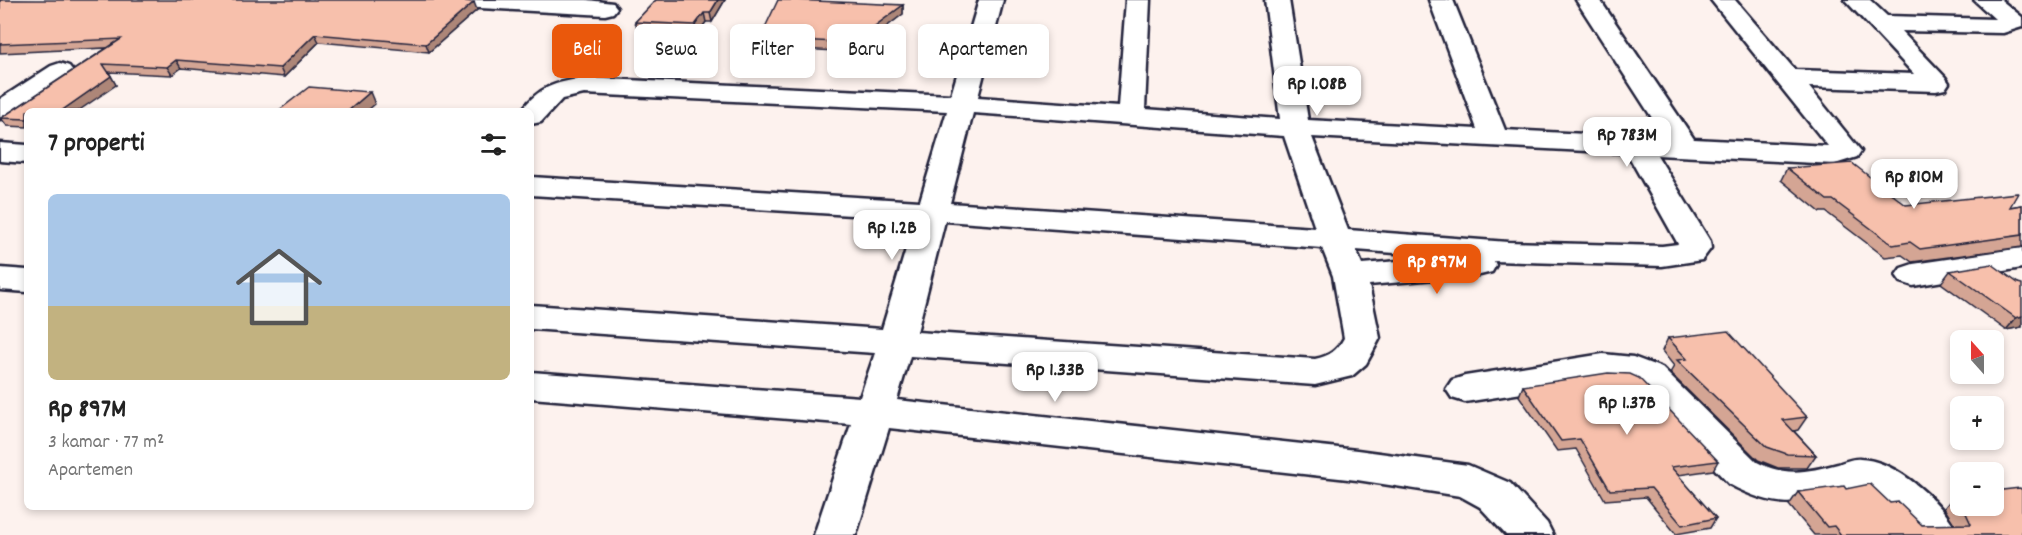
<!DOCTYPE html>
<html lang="id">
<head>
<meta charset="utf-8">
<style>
	body { margin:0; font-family:Dekko,sans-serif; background:#f2f2f2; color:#222; height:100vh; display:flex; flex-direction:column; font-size:22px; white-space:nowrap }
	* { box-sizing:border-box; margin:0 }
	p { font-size:20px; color:#767676 }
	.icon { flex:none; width:33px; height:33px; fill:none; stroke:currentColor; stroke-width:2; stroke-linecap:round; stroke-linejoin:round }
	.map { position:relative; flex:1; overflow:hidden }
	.panel { position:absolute; left:24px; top:108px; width:510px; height:402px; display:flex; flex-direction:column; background:#fff; border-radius:9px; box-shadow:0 3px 9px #0003 }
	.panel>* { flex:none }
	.banner { position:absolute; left:552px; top:24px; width:570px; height:54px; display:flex; gap:12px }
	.needle { width:39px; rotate:339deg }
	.controls { position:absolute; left:1950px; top:330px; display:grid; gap:12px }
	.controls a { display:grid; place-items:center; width:54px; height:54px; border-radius:9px; background:#fff; box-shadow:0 3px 9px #0003; font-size:30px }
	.price { position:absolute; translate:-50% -51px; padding:0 14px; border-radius:12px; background:#fff; color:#222; font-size:20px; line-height:39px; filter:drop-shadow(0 2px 3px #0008) }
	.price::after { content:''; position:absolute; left:50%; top:36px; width:18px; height:14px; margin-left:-9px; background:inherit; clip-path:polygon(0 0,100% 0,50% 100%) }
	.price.current { background:#ea580c; color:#fff }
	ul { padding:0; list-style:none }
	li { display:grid; align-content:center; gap:12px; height:318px; padding:0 24px }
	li+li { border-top:2px solid #e0e0e0 }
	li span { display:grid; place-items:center; height:186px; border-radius:9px; color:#555 }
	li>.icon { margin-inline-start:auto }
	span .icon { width:108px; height:108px; fill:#fffc; stroke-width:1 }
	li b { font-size:26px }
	h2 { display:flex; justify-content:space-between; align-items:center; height:72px; padding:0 24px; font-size:26px }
	.chip { padding:0 21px; border-radius:9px; background:#fff; box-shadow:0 3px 9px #0003; font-size:21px; line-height:54px }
	.chip.current { background:#ea580c; color:#fff }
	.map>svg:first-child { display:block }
</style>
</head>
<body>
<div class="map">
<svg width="2022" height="535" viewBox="0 0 2022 535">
	<rect width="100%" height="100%" fill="#fdf2ee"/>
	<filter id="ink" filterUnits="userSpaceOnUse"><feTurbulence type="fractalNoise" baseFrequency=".0167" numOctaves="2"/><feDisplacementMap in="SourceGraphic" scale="12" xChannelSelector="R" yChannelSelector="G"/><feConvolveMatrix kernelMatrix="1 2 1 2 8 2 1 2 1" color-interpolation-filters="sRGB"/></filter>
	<g filter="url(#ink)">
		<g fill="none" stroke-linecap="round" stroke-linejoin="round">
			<defs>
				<g id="minor">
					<path d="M449,0h138l26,3 4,5 -4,5 -8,2 -144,-8 -8,-2z"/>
					<path d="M979,0h24l-25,97 140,10 8,-107h24l-5,109 135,10 -15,-119h24l19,120 169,9 -48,-129h24l52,130 160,8 -89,-138h24l94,139 134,7 -117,-146h24l60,70 119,4 -69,-74h25l17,16 108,3 -21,-19h27l21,17v10l-19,6 -102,-2 44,46 4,6 -4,6 -9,2 -127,-4 52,64 -4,6 -22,7 -178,-9 53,86 1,7 -9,12 -40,6 -168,-5 2,4 -4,7 -12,3 -111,10 11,53 -9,17 -5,9 -14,12 -37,9 -405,-29 -13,44 460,50 111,15 42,18 37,40 6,12h-47l-26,-28 -20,-11 -103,-16 -468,-52 -33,107h-42l37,-111 -320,-26v-26l329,25 15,-44 -344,-24v-24l351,24 33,-110 -384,-24v-18l389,24 27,-90 -363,-17 -22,5 -21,23 -10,2v-13h-10c19,-25 33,-28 63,-33l367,17zM973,113l311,23 31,92 -365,-25zM1312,137l315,16 51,91 -16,2 -154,-4 -160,-12zM945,221l377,27 11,28 11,62c-7,13 -15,18 -29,21l-398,-27zM1356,250l91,7 -85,7z"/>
					<path d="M60,63l9,3 4,5 -4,5 -59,41 -10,2v-20l51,-33z"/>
					<path d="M0,143l27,2v18l-27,-2z"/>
					<path d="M2022,248v20l-109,18 -12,-4 -5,-7 5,-7 12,-4z"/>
					<path d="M0,268l27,2v22l-27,-2z"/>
					<path d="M1603,354l30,3 29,11 95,94c29,15 50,10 81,2 6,-2 15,-6 22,-5 37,1 84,45 99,76h-47l-34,-34 -19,-11c-54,14 -79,22 -130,-6l-93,-98 -10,-5 -23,-1 -138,22 -13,-4 -6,-9 6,-9 13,-4z"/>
				</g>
			</defs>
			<use href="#minor" stroke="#22223b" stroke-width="5"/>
			<use href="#minor" fill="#fff" fill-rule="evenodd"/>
		</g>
		<g fill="#d4a594" stroke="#22223b" stroke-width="1.5">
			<path d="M0,0l477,10 -48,42 -110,-10 -35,35 -103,-9 -9,7 -63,-3 7,13 -89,26v16l-20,-1 -6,-8 106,-70 -107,5z"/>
			<path d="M656,0h69l-13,22h-6l-9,12 -59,-3 -3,-9z"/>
			<path d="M903,5v9l-34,26 -12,-1 -1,4 -14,-1 -5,9 -76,-4 -1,-9z"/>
			<path d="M1787,168l119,37 104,2 12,-2v42l-110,15 -10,-7 -17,2 -59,-45h-6l-39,-32z"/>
			<path d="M1950,271l68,12 4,44 -16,3 -65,-47z"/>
			<path d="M1668,338l139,79 -9,13 -4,1 22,24 -9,13h-29l-20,-8 -88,-87 4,-7 -12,-15z"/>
			<path d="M1523,386l195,75 -5,9 -35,5 38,43 -6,10 -34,6 -30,-37 -41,3 -29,-51 -19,2 -38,-55z"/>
			<path d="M1846,489l44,14 32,22h33l-11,-17 10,-12 6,-1v11h34l28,29h-208l-25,-30 9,-13z"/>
		</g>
		<g fill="#ad8678" stroke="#22223b" stroke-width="1.5">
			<path d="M718,0h7l-13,22 -2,-9z"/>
			<path d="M474,2l3,8 -48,42 -3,-8z"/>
			<path d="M903,5v9l-34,26 -1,-9z"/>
			<path d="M704,13l2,9 -9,12 -2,-9z"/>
			<path d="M857,30v9l-1,4 -1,-9z"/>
			<path d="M841,33l1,9 -5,9 -1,-9z"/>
			<path d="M315,34l4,8 -35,35 -4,-9z"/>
			<path d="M176,60l5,8 -9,7 -5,-8z"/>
			<path d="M111,76l5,9 -38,26h-17z"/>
			<path d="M370,92l5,12 -8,7h-19z"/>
			<path d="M2022,316v11l-16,3 10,-12z"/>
		</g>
		<g fill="#f7c0ac" stroke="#22223b" stroke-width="1.5">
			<path d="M0,0h455l19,2 -48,42 -111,-10 -35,34 -104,-8 -9,7 -64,-3 8,12 -50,35h-34v8l-26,-1 120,-79 -121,5z"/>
			<path d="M656,0h62l-8,13h-6l-9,12 -60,-3z"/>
			<path d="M778,0h15l110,5 -35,26 -11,-1 -2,4 -14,-1 -5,9 -76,-4z"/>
			<path d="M309,87l61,5 -22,19h-70z"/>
			<path d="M1852,163l54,42 112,-12 -8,14 12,-2v30l-102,14 -10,-7 -17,3 -60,-45h-6l-40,-32z"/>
			<path d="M1992,264l26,19 4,1v32l-6,2 -66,-47z"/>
			<path d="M1728,331l79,86 -24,3 33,35 -29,-1 -20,-7 -90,-87 10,-1 -19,-21z"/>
			<path d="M1608,373l22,1 9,4 79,83 -47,6 45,51 -34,7 -31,-37 -41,2 -30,-51 -19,2 -38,-55z"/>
			<path d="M1870,484l20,19 8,-1 24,23 49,-1 -7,-15 -3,-3h33v-15l26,-3 2,2v45h-181l-7,-9 -7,1 -29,-35 46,-6 2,3z"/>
			<path d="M1960,495v9l-6,-8z"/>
		</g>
	</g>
</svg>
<div class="controls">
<a><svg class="needle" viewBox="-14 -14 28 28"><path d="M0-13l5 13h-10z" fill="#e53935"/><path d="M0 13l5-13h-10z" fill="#767676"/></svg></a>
<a>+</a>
<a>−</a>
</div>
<b class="price" style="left:1317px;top:117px">Rp 1.08B</b>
<b class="price" style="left:1627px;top:168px">Rp 783M</b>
<b class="price" style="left:1914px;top:210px">Rp 810M</b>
<b class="price" style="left:892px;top:261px">Rp 1.2B</b>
<b class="price current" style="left:1437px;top:295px">Rp 897M</b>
<b class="price" style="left:1055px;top:403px">Rp 1.33B</b>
<b class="price" style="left:1627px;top:436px">Rp 1.37B</b>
<div class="banner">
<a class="chip current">Beli</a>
<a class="chip">Sewa</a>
<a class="chip">Filter</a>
<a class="chip">Baru</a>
<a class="chip">Apartemen</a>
</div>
<section class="panel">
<h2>7 properti<svg class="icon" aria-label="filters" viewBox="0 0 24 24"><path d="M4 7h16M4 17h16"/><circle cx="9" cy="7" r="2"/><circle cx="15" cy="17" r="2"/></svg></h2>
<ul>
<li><span style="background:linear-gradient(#a9c7e8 60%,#c2b280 0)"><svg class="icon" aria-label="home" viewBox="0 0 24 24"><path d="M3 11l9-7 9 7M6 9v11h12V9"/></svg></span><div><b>Rp 897M</b><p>3 kamar · 77 m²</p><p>Apartemen</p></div></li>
</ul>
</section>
</div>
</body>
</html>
